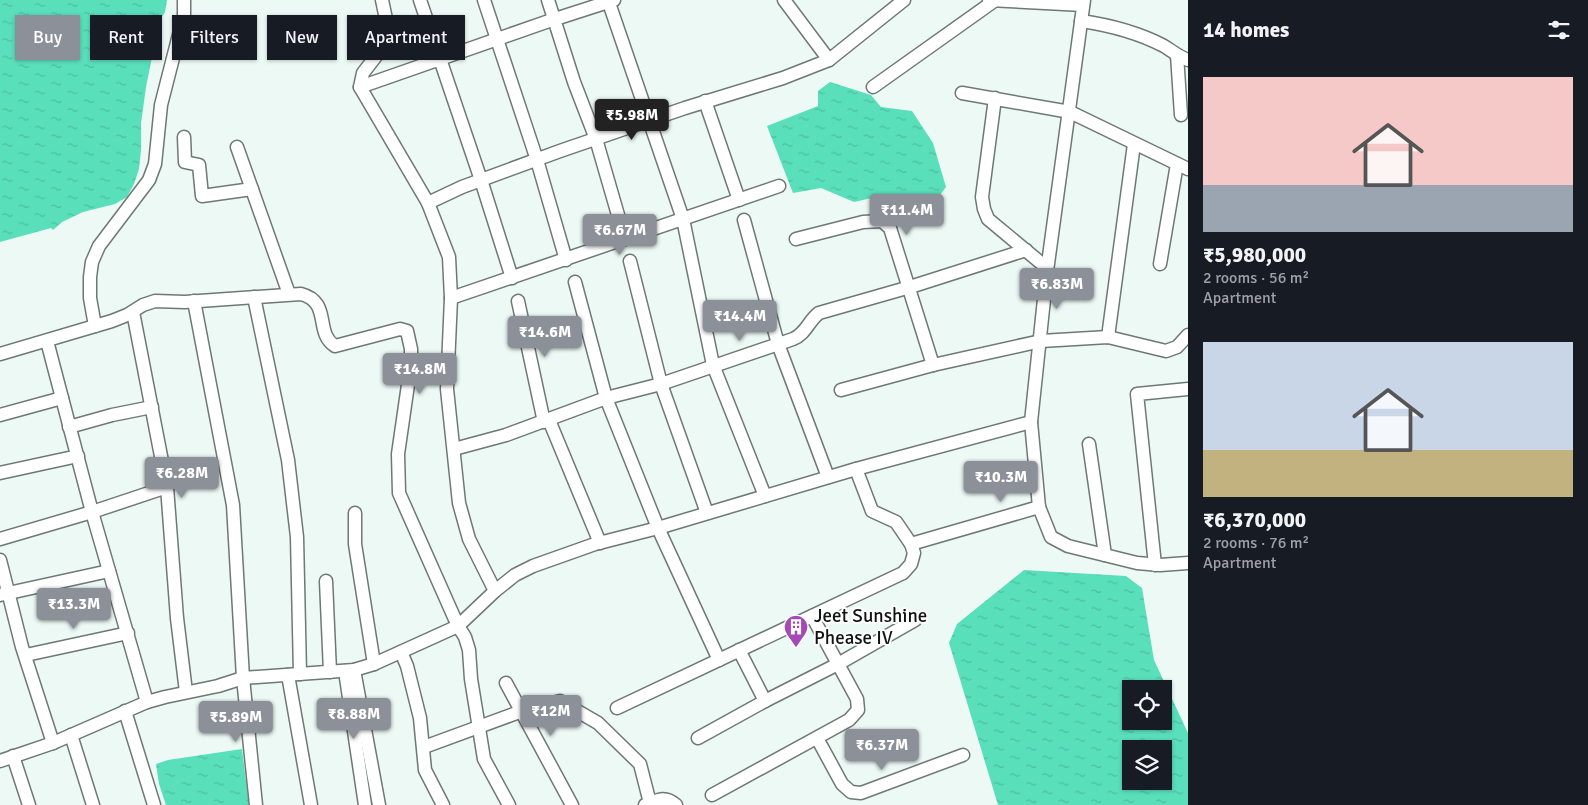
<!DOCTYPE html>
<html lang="en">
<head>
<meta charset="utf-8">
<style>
	body { margin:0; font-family:Signika,sans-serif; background:#242831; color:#f1f3f6; height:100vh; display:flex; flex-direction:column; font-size:19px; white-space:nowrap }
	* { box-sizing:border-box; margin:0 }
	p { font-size:16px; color:#9ea1a6 }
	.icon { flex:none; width:28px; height:28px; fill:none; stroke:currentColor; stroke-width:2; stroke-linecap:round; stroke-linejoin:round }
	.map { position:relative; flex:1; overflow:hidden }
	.details { display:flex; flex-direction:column; background:#171b24; width:400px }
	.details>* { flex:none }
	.guide { position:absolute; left:15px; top:15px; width:475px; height:45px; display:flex; gap:10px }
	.buttons { position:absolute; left:1122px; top:680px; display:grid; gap:10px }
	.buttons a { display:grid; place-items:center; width:50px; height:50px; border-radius:0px; background:#171b24; box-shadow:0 1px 4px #0004; font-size:25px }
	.price { position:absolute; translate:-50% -42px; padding:0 11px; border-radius:5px; background:#8c9099; color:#fff; font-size:16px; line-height:32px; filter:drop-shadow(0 1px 2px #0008) }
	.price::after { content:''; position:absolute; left:50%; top:30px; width:15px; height:11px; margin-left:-8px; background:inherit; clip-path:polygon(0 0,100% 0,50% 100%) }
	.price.selected { background:#222; color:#fff }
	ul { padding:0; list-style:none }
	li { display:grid; align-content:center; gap:10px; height:265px; padding:0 15px }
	li span { display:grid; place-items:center; height:155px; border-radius:0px; color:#555 }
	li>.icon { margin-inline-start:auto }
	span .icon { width:90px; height:90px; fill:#fffc; stroke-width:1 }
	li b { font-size:21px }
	h2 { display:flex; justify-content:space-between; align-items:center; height:60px; padding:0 15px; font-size:21px }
	.tag { padding:0 18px; border-radius:0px; background:#171b24; box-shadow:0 1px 4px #0004; font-size:18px; line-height:45px }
	.tag.selected { background:#8c9099; color:#fff }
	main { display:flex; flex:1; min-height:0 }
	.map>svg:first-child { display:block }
</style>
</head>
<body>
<main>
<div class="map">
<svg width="1188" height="805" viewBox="0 0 1188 805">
	<defs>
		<pattern id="water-ripples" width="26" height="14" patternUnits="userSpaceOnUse" patternTransform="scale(1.25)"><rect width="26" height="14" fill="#5adfbb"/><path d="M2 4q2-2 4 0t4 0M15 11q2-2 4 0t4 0" fill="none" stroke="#4dbea0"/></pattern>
	</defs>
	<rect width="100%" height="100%" fill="#edf9f5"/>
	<g fill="url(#water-ripples)" fill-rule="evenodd">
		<path d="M0,0h167l-2,12 -6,10 -13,65 -5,36v27l-2,19 -5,15 -7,13 -12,7 -32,8 -21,10 -9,8 -2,-2 -51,14z"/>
		<path d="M830,82l41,13 10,12 31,4 21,32 13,44 -17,23 -53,-13 -22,5 -33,-14 -28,5 -26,-67 51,-20v-15z"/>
		<path d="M1024,570l102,6 16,12 12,72 34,73v72h-190l-49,-162 8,-19zM1131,689h33v32h-33zM1131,749h33v32h-33z"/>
		<path d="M242,749l7,56h-83l-7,-21 -3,-20 12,-4z"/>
	</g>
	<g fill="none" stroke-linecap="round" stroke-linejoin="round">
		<defs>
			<g id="street">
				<path d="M382,0l8,38 -27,35 -3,14 68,116 21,54 2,41 -4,91 12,114 10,36 26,52"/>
				<path d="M420,0l61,180 31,98"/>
				<path d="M484,0l53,160 29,100"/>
				<path d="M548,0l26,82 22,57 29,100"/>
				<path d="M608,0l75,219 30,146 52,131"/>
				<path d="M784,0l45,60"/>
				<path d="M989,0l94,5"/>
				<path d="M1081,21c28,4 58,12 83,25 8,5 15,11 24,14"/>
				<path d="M1177,55l4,60"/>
				<path d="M360,87l189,-66 65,-21"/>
				<path d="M873,87l121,-86"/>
				<path d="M962,93l108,19 118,57"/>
				<path d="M995,98l-13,99 2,12 4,10 59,49"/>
				<path d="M705,101l34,99"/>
				<path d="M184,137l1,25 14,3 3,31 50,-7"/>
				<path d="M237,147l52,147"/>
				<path d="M428,203l34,-16 98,-36 125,-43 98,-30 46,-18 75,-60"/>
				<path d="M744,220l34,124 50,133"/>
				<path d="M796,239l67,-17 19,-1 8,7 43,137"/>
				<path d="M630,261l31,123 46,129"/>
				<path d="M1160,264l17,-100"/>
				<path d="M575,282l31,116 52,130 61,132"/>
				<path d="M254,297l34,163 9,77 3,137"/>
				<path d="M451,298l328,-112"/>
				<path d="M194,301l39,204 10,173 13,127"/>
				<path d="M518,301l26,121"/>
				<path d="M133,312l34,175 10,131 9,74"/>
				<path d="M95,326l-5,-28v-21l2,-15 7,-16 50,-66 6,-16 6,-59 23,-90v-15"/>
				<path d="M1108,337l26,-193"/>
				<path d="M47,341l45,171 55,190"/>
				<path d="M0,354l112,-33 15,-6 16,-10 12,-4 30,1 116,-8c31,8 13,39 34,52l65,-17 7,2 4,18v15l-13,90 1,39 59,133 7,11 4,13 2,29 13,80 25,46"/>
				<path d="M841,390l92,-25 108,-24 67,-4 58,14 11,-4 11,-12"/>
				<path d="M0,415l62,-17"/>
				<path d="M549,420l51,123"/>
				<path d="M69,427l43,-12 40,-8"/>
				<path d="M1089,444l16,111"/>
				<path d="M454,449l52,-14 100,-37 55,-14 132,-45c13,-5 16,-19 26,-26l91,-26 116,-37"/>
				<path d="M0,473l78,-17"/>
				<path d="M1039,507l12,30 17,9 69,17 23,2 28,-2"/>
				<path d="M355,513v31l19,120"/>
				<path d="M0,539l92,-27 75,-25"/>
				<path d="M911,544l128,-37 -8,-85"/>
				<path d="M0,560l22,87 31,96"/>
				<path d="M1155,565l-18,-171 51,-5"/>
				<path d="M326,581l4,91"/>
				<path d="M0,595l109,-24"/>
				<path d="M739,650l26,51"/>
				<path d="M401,652l6,14 13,52 5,52 18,35"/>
				<path d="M26,655l102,-22"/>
				<path d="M354,670l25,135"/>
				<path d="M345,671l20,134"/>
				<path d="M288,675l23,130"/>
				<path d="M506,683l66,122"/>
				<path d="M617,708l286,-135 8,-9 3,-11 -3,-9 -15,-22 -24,-11 -16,-42"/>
				<path d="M125,711l29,94"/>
				<path d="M71,735l22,70"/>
				<path d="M698,738l67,-37 73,-37 77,-44"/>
				<path d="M817,738l25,46 9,8 10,1 102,-38"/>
				<path d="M424,747l98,-36 38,-10 38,22 42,41 10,39"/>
				<path d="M13,756l16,49"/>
				<path d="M0,761l53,-18 94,-41 18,-5 53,-11 25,-8 111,-8 20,-6 84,-38 37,-35 20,-16 18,-9 62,-22 63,-16 198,-59 175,-47 16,-151 37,-271"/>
				<path d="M712,795l137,-75 9,-10 -1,-11 -45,-83"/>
				<path d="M645,805c12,-5 20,-10 31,0"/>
			</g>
		</defs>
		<use href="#street" stroke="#6e7874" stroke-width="15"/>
		<use href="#street" stroke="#fff" stroke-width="12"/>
	</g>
	<defs>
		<symbol id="building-pin" viewBox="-11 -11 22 30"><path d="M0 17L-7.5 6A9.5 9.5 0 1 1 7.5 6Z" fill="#a54ab4" stroke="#fff"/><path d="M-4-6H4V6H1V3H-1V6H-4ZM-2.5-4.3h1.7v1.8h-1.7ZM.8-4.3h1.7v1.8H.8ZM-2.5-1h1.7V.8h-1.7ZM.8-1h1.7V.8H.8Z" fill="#fff"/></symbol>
	</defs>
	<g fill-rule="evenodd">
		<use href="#building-pin" x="782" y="613" width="28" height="38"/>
	</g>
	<g text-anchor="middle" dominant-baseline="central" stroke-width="4" stroke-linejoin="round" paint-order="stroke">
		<g font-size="19" fill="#0f1311" stroke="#fff" text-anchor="start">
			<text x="814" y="616">Jeet Sunshine<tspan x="814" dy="22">Phease IV</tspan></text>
		</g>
	</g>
</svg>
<div class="buttons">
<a><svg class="icon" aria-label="locate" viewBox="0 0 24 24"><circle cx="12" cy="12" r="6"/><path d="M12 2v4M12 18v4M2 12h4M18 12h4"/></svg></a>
<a><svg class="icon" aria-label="layers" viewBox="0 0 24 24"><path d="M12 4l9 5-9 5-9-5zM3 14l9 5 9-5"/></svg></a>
</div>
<b class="price selected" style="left:632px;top:141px">₹5.98M</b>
<b class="price" style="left:907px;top:236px">₹11.4M</b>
<b class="price" style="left:620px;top:256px">₹6.67M</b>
<b class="price" style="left:1057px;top:310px">₹6.83M</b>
<b class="price" style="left:740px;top:342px">₹14.4M</b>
<b class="price" style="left:545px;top:358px">₹14.6M</b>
<b class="price" style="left:420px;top:395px">₹14.8M</b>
<b class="price" style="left:182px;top:499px">₹6.28M</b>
<b class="price" style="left:1001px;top:503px">₹10.3M</b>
<b class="price" style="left:74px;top:630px">₹13.3M</b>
<b class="price" style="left:551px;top:737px">₹12M</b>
<b class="price" style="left:354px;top:740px">₹8.88M</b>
<b class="price" style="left:236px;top:743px">₹5.89M</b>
<b class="price" style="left:882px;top:771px">₹6.37M</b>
<div class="guide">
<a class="tag selected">Buy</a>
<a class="tag">Rent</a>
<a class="tag">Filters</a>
<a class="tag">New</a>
<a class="tag">Apartment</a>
</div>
</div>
<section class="details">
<h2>14 homes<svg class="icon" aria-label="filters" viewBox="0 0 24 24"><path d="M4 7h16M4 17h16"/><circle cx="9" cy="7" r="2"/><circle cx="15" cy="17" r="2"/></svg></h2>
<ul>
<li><span style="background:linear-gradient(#f6c9c9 70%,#9aa5b1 0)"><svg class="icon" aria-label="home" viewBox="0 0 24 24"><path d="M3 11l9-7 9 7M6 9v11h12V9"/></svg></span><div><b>₹5,980,000</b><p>2 rooms · 56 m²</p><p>Apartment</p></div></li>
<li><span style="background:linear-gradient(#c9d6e8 70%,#c2b280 0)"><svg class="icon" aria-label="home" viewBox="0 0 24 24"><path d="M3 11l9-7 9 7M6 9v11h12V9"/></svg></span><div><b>₹6,370,000</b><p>2 rooms · 76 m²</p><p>Apartment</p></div></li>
</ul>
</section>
</main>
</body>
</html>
